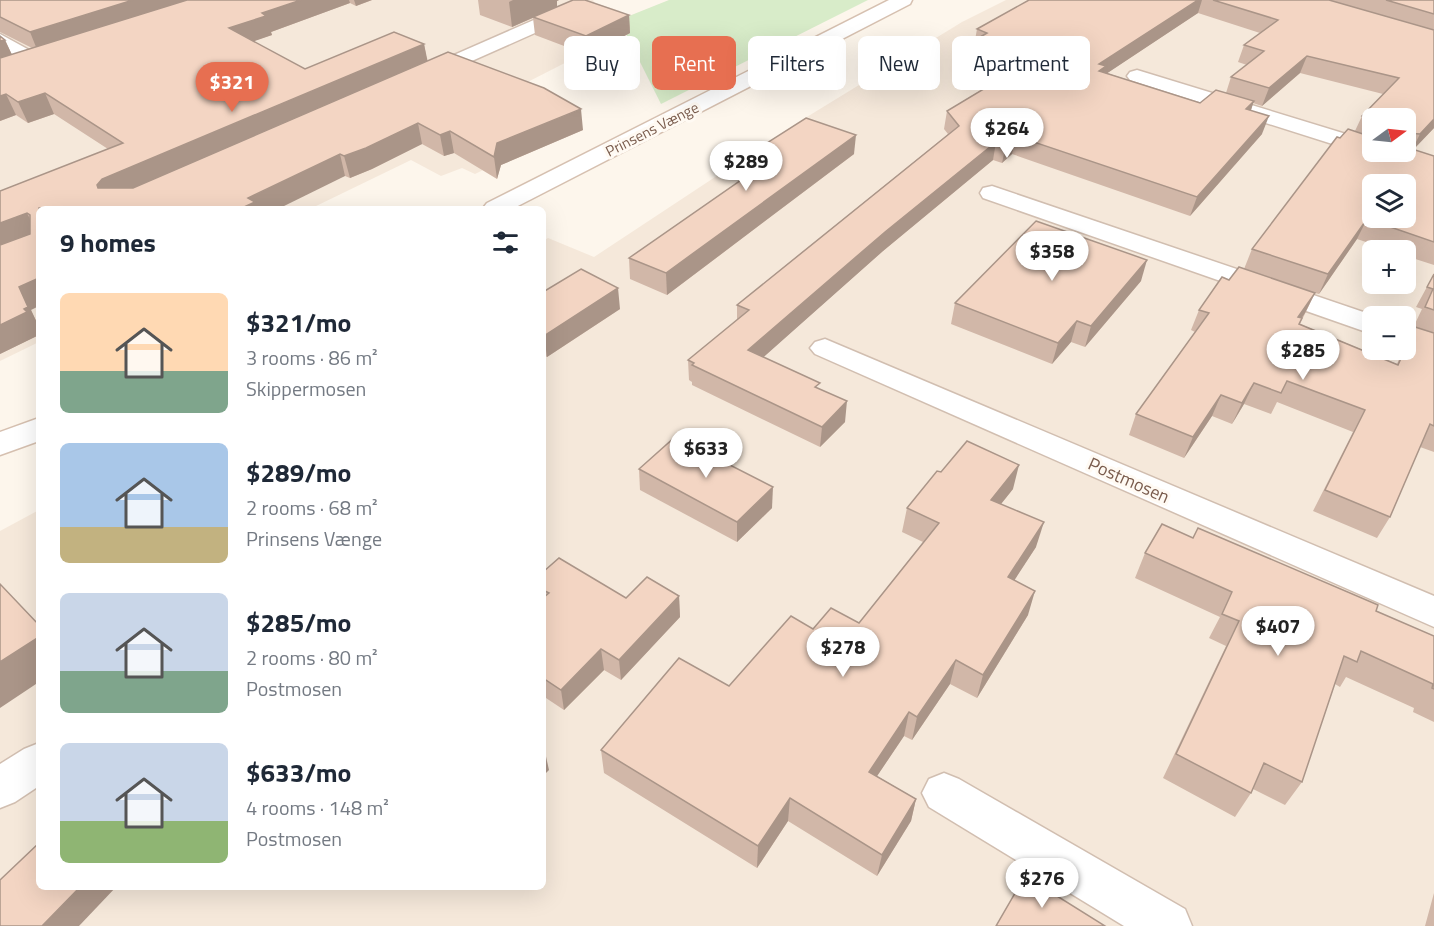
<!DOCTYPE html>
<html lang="en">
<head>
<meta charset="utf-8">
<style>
	body { margin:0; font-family:"Titillium Web",sans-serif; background:#f6f6f7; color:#1f2937; height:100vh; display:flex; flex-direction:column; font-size:22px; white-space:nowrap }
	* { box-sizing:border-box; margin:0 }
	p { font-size:20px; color:#747a83 }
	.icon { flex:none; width:33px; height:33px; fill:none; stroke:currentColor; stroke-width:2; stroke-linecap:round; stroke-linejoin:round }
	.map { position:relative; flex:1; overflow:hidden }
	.side { position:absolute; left:36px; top:206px; width:510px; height:684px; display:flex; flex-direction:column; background:#fff; border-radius:9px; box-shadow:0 6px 24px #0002 }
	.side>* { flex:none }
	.guide { position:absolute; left:564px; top:36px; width:570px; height:54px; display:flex; gap:12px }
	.needle { width:39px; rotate:75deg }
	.tools { position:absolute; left:1362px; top:108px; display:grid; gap:12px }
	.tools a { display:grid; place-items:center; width:54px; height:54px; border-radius:9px; background:#fff; box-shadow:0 6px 24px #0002; font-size:30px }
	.price { position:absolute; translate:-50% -51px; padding:0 14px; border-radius:21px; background:#fff; color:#222; font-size:20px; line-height:39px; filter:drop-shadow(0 2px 3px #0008) }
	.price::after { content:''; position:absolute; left:50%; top:36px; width:18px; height:14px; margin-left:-9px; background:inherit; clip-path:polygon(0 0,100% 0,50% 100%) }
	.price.active { background:#e76f51; color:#fff }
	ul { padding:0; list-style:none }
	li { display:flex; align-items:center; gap:18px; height:150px; padding:0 24px }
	li span { display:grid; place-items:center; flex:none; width:168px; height:120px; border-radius:9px; color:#555 }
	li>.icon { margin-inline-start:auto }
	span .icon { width:72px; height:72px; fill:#fffc; stroke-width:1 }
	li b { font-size:26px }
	h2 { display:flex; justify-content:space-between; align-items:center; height:72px; padding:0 24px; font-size:26px }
	.tag { padding:0 21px; border-radius:9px; background:#fff; box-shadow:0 6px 24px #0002; font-size:21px; line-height:54px }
	.tag.active { background:#e76f51; color:#fff }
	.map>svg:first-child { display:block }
</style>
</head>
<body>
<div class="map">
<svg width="1434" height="926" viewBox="0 0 1434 926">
	<rect width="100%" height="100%" fill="#fdf6ec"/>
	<g fill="#f5e8da" fill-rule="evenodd">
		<path d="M0,0h593l2,3 25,8 -37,23 23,8 -102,52 60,36 -89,44 -13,-6 -21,8 -30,-16 -99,48h-273v134l-39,19z"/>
		<path d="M1006,0h428v926h-1434v-395l39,-21v376h504v-645l5,-3 46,19 203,-134 165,-101zM1372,118h34v34h-34zM1372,184h34v34h-34zM1372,250h34v34h-34zM1372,316h34v34h-34z"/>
	</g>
	<path fill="#d8ecc9" d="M669,0h199l-207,104 -42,-84z"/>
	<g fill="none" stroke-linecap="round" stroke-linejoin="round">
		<defs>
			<g id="street">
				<path d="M575,2l7,2 2,4 -2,4 -153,68h-14l-3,-4 3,-4z"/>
				<path d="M0,34l42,23 3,4 -3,4h-14l-28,-17z"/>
				<path d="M1137,70l235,72v10h10l-10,4 -8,-2 -234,-74 -3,-4 3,-4z"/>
				<path d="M992,186l383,130h-3v18l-389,-136 -3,-5 3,-5z"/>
				<path d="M1406,328l28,9v19l-28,-9z"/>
				<path d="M825,339l609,257v31l-619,-273 -5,-6 5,-6z"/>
				<path d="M39,743v43l-24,16 -15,6v-44l24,-15z"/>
				<path d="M944,773l15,6 226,130 7,17h-68l-195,-119 -7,-14 7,-14z"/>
			</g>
			<g id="secondary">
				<path d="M889,0h23l-2,4 -396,204h-31l4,-5z"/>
				<path d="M39,418v23l-39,14v-23z"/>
			</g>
		</defs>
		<use href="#street" stroke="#d1beb0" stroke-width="3"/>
		<use href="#secondary" stroke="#d6c0b0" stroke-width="3"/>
		<use href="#street" fill="#fff" fill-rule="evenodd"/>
		<use href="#secondary" fill="#fff" fill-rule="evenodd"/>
	</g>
	<g fill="#d1b7a8" fill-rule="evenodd">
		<path d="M0,0h372l-16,6 -6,-3 -79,29 1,3 -19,6 52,28 119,-25 3,17 156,69 -82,35 -4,14 -43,-26 -10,3 -22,-12 -50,25 -22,9 -5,-2 -306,32 -8,102 8,17v4l-1,1 1,3 -39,19v-163l108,-42 -54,-35 -26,9 -12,-8 -16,6v-85l5,4 7,15 20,-7 -32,-16z"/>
		<path d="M478,0h81l-2,1v6l72,8 1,18 -42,22 -53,-20 -2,-17 -21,9 -32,-12z"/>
		<path d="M1029,0h405v128l-21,22 21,6v109l-28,-9v-6h-16l-33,-11 -38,55 -4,-1 -15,31 97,40 6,-14h3v-5l9,-17h-2l9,-19 -6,-2 18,-33v178l-14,-5 -30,70 -13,21 -64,-27 40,-79 -76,-30 -6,12 -27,-10 -12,20 -20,-8 -28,42 -55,-23 7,-21 59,-82 -4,-2 8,-20 30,-30 15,-11 8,-20 88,-111 15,-7 7,-15 21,-22 -83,-21 -38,33 -9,-3 -2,7 11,24 -72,82 -178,-62 -10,9 -9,-3 -110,91 -120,106 56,32 26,33 -25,25 -128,-62v-3l-3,-2 -1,-20 49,-40v-15l211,-171 -4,-5 3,-18 60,-37 -42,-13 3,-17 7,-4 2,-11zM1198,13l62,20 -16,12 -6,17 9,3 -16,12 -5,16 -26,10 -93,-30zM1372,118h34v34h-34z"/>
		<path d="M854,154l-187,141 -37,-16 -1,-21 116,-81v-20z"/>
		<path d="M1141,281l-56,66 -14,-5 -19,22 -101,-40 4,-21z"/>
		<path d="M543,292l77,17 -73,48 -4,-2z"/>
		<path d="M639,469l133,39 -35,34 -97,-52z"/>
		<path d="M941,472l72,17 -12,15 35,43 -22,33 14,35 -51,83 -27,-14 -38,56 -8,-4 -27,40 39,23 -5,22 -34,55 -89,-55 -31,47 -153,-95 -3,-23 128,-64 84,-57 46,-6 64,-81 -21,-10 5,-24z"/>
		<path d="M1193,538l183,73 58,25v86l-21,-10 1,-4 -68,-31 -6,10 -5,-3 -33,98 -17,23 -32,-16 -2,4 -16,24 -72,-39 63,-132 -17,-8 11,-21 -85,-39 10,-25z"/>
		<path d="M543,572l83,26 53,-2 1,21 -59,63 -17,-10 -40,40 -21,-14z"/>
		<path d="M1434,893v33h-9z"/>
	</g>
	<g fill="#aa9588">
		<path d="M133,0h67l-162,52 -8,-20z"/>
		<path d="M301,0h48l1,3 -79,29 1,3 -37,13 -6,-20 33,-15z"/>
		<path d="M354,0h18l-16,6z"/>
		<path d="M513,0h46l-2,1v6l-45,20 -3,-25z"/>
		<path d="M1198,0h4l-4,13 -95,63 -2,8 -2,-20z"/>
		<path d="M629,15l1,18 -42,22 -2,-19z"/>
		<path d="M5,40l9,19 -14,5v-23z"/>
		<path d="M424,44l4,19 -322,144 -9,-22 5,-6z"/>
		<path d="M1307,56l-7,17 -38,33 7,-18z"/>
		<path d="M45,93l9,21 -26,9 -10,-21z"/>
		<path d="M6,94l10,21 -16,6v-25z"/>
		<path d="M1254,101l-6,18 -2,-10z"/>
		<path d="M581,109l2,21 -82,35 -4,14 -3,-22 3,-14z"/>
		<path d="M1269,116l-7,18 -72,82 7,-19z"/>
		<path d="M1434,119v9l-23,24 9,-18z"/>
		<path d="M418,123l4,21 -50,25 -22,9 -6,-22z"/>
		<path d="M450,131l4,22 -10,3 -4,-21z"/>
		<path d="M856,135l-2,19 -187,141 -1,-22z"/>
		<path d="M1016,136l-4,18 -10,9 4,-18z"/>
		<path d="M996,142l-3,18 -110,91 -135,120v-21l137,-118z"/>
		<path d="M340,154l5,22 -65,32h-38l6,-10z"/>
		<path d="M27,213l11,22 -38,15v-27z"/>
		<path d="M1367,219l-10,20 -38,55 9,-20z"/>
		<path d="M1147,260l-6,21 -56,66 6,-21z"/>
		<path d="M39,278v28l-8,4 8,17v4l-1,1 1,3 -39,19v-29l24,-16 -5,-22z"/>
		<path d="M618,288l2,21 -73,48 -3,-21z"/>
		<path d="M1315,293l-10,20 -16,24 9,-20z"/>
		<path d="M1077,321l-6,21 -19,22 6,-21z"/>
		<path d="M1254,383l-10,21 -12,20 10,-21z"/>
		<path d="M1221,395l-9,21 -28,42 9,-21z"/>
		<path d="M847,401l-2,21 -25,25 2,-20z"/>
		<path d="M1019,465l-6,24 -28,35 6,-24z"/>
		<path d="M773,487l-1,21 -35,34v-20z"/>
		<path d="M1044,522l-8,25 -35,54 7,-24z"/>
		<path d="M1035,591l-7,24 -51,83 6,-23z"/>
		<path d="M679,596l1,21 -59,63 -2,-20z"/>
		<path d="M39,637v45l-39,26v-46z"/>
		<path d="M601,649l3,21 -40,40 -3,-20z"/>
		<path d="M956,660l-6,24 -38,56 5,-23z"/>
		<path d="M909,712l-5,24 -39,58 4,-22z"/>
		<path d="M545,752l4,18 -6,6v-22z"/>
		<path d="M790,798l-2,23 -31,47 1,-22z"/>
		<path d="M916,799l-5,22 -34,55 5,-21z"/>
		<path d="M81,886h36l-38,40h-37z"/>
	</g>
	<g fill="#f3d5c3" stroke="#aa9588" stroke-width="1.5" fill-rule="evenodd">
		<path d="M0,0h133l-103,32 -30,-15z"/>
		<path d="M187,0h114l-39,13 4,3 -37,12 76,41 89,-37 30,12 -322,135 -5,6 1,3h35l315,-136 96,36 37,21 -84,34 -3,14 -44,-26 -10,4 -22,-12 -52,25 -22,8 -4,-2 -92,44 7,4 -13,6h-203v70l-20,9 9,20 -4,2 3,3 -27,13v-80l30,-11v-19l-3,-2 -27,10v-32l123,-48 -78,-50 -27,9 -12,-8 -6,2v-38z"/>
		<path d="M573,0h12l44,15 -43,21 -53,-19z"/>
		<path d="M1029,0h169l-99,64 7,2 -7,5 101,32 16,-13 38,11 -8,8 23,7 -72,81 -181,-61 -10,9 -10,-3 -111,90 -137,118 72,33 -5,4 32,14 -25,26 -130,-62 2,-2 -6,-3 61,-50 -12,-5 222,-179 -12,-15 80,-48 -59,-19 19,-11 -10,-4z"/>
		<path d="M1213,0h116l105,30v89l-14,15 -14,-1v-15h-34v2l-10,-4 37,-38 -92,-22 -38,32 -38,-11 33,-26 -20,-6 34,-25z"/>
		<path d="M1386,0h48v14z"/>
		<path d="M0,36l5,4 -5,1z"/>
		<path d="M806,118l50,17 -190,138 -37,-15 135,-94 -19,-7z"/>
		<path d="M1348,129l24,8v15h34v-5l28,9v86l-67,-23 -39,55 -76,-25 85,-112 3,1zM1372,184h34v34h-34z"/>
		<path d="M1036,221l111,39 -56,66 -14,-5 -19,22 -103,-40z"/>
		<path d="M1239,267l76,26 -17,24 4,1 -3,6 99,41 17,-38 19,6v93l-4,-2 -40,93 -65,-27 40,-80 -78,-29 -6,12 -27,-10 -12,20 -21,-8 -28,42 -57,-23 73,-101 -10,-3 23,-33 7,3z"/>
		<path d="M581,269l37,19 -74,48 -1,-1v-43z"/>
		<path d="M1434,274v36l-9,-3 8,-18 -6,-2z"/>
		<path d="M675,437l98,50 -36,35 -98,-53z"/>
		<path d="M967,441l52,24 -28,35 53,22 -36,55 27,14 -52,84 -27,-15 -39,57 -8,-5 -40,60 47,27 -34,56 -92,-57 -32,48 -157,-96 78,-92 50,28 62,-70 22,13 18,-21 28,15 80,-100 -32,-15 30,-37 4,1z"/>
		<path d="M1162,524l31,14 5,-10 180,77 -2,6 58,25v53l-2,-1 1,-4 -72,-33 -4,11 -13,-6 -42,126 -38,-19 -13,30 -75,-39 63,-133 -17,-7 10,-22 -87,-39z"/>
		<path d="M559,558l67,40 21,-21 32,19 -60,64 -18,-11 -40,41 -18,-12v-80l6,-5 -6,-3v-18z"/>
		<path d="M0,584l39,41v12l-39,25z"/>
		<path d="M39,843v43h42l-39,40h-42v-46z"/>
		<path d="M1025,876l80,50h-109z"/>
	</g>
	<g text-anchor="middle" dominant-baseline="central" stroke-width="6" stroke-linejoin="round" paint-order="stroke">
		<g font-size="15" fill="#7a5c4d" stroke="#fffaf3">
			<text transform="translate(652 129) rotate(-27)">Prinsens Vænge</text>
		</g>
		<g font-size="18" fill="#7a5c4d" stroke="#fffaf3">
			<text transform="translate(1129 480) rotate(24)">Postmosen</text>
		</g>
	</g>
</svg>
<div class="tools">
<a><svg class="needle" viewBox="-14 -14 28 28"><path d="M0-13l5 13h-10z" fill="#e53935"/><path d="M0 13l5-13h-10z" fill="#747a83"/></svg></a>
<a><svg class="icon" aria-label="layers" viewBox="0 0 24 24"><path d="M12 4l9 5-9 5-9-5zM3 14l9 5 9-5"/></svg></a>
<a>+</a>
<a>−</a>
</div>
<b class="price active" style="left:232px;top:113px">$321</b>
<b class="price" style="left:1007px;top:159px">$264</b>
<b class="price" style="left:746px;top:192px">$289</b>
<b class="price" style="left:1052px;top:282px">$358</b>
<b class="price" style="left:1303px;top:381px">$285</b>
<b class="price" style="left:706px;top:479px">$633</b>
<b class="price" style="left:1278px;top:657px">$407</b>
<b class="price" style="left:843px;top:678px">$278</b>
<b class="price" style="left:1042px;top:909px">$276</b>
<div class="guide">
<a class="tag">Buy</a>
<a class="tag active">Rent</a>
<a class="tag">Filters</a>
<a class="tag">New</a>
<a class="tag">Apartment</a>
</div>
<section class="side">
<h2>9 homes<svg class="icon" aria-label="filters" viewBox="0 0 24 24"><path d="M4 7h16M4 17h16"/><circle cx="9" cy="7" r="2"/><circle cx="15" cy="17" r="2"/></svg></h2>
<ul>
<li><span style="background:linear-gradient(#ffd9b3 65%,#7fa58c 0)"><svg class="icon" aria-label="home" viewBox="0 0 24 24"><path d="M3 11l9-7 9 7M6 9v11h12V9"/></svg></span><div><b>$321/mo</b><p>3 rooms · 86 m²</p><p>Skippermosen</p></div></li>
<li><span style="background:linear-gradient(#a9c7e8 70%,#c2b280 0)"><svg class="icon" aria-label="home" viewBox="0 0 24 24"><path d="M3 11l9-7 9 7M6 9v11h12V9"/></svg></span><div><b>$289/mo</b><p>2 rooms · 68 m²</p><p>Prinsens Vænge</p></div></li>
<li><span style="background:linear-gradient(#c9d6e8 65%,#7fa58c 0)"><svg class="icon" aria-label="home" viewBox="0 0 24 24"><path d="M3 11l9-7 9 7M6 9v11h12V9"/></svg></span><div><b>$285/mo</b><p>2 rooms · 80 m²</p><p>Postmosen</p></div></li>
<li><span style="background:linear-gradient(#c9d6e8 65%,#8fb573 0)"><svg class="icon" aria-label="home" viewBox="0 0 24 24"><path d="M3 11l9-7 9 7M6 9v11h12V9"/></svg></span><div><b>$633/mo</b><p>4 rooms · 148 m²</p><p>Postmosen</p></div></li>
</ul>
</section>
</div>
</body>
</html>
